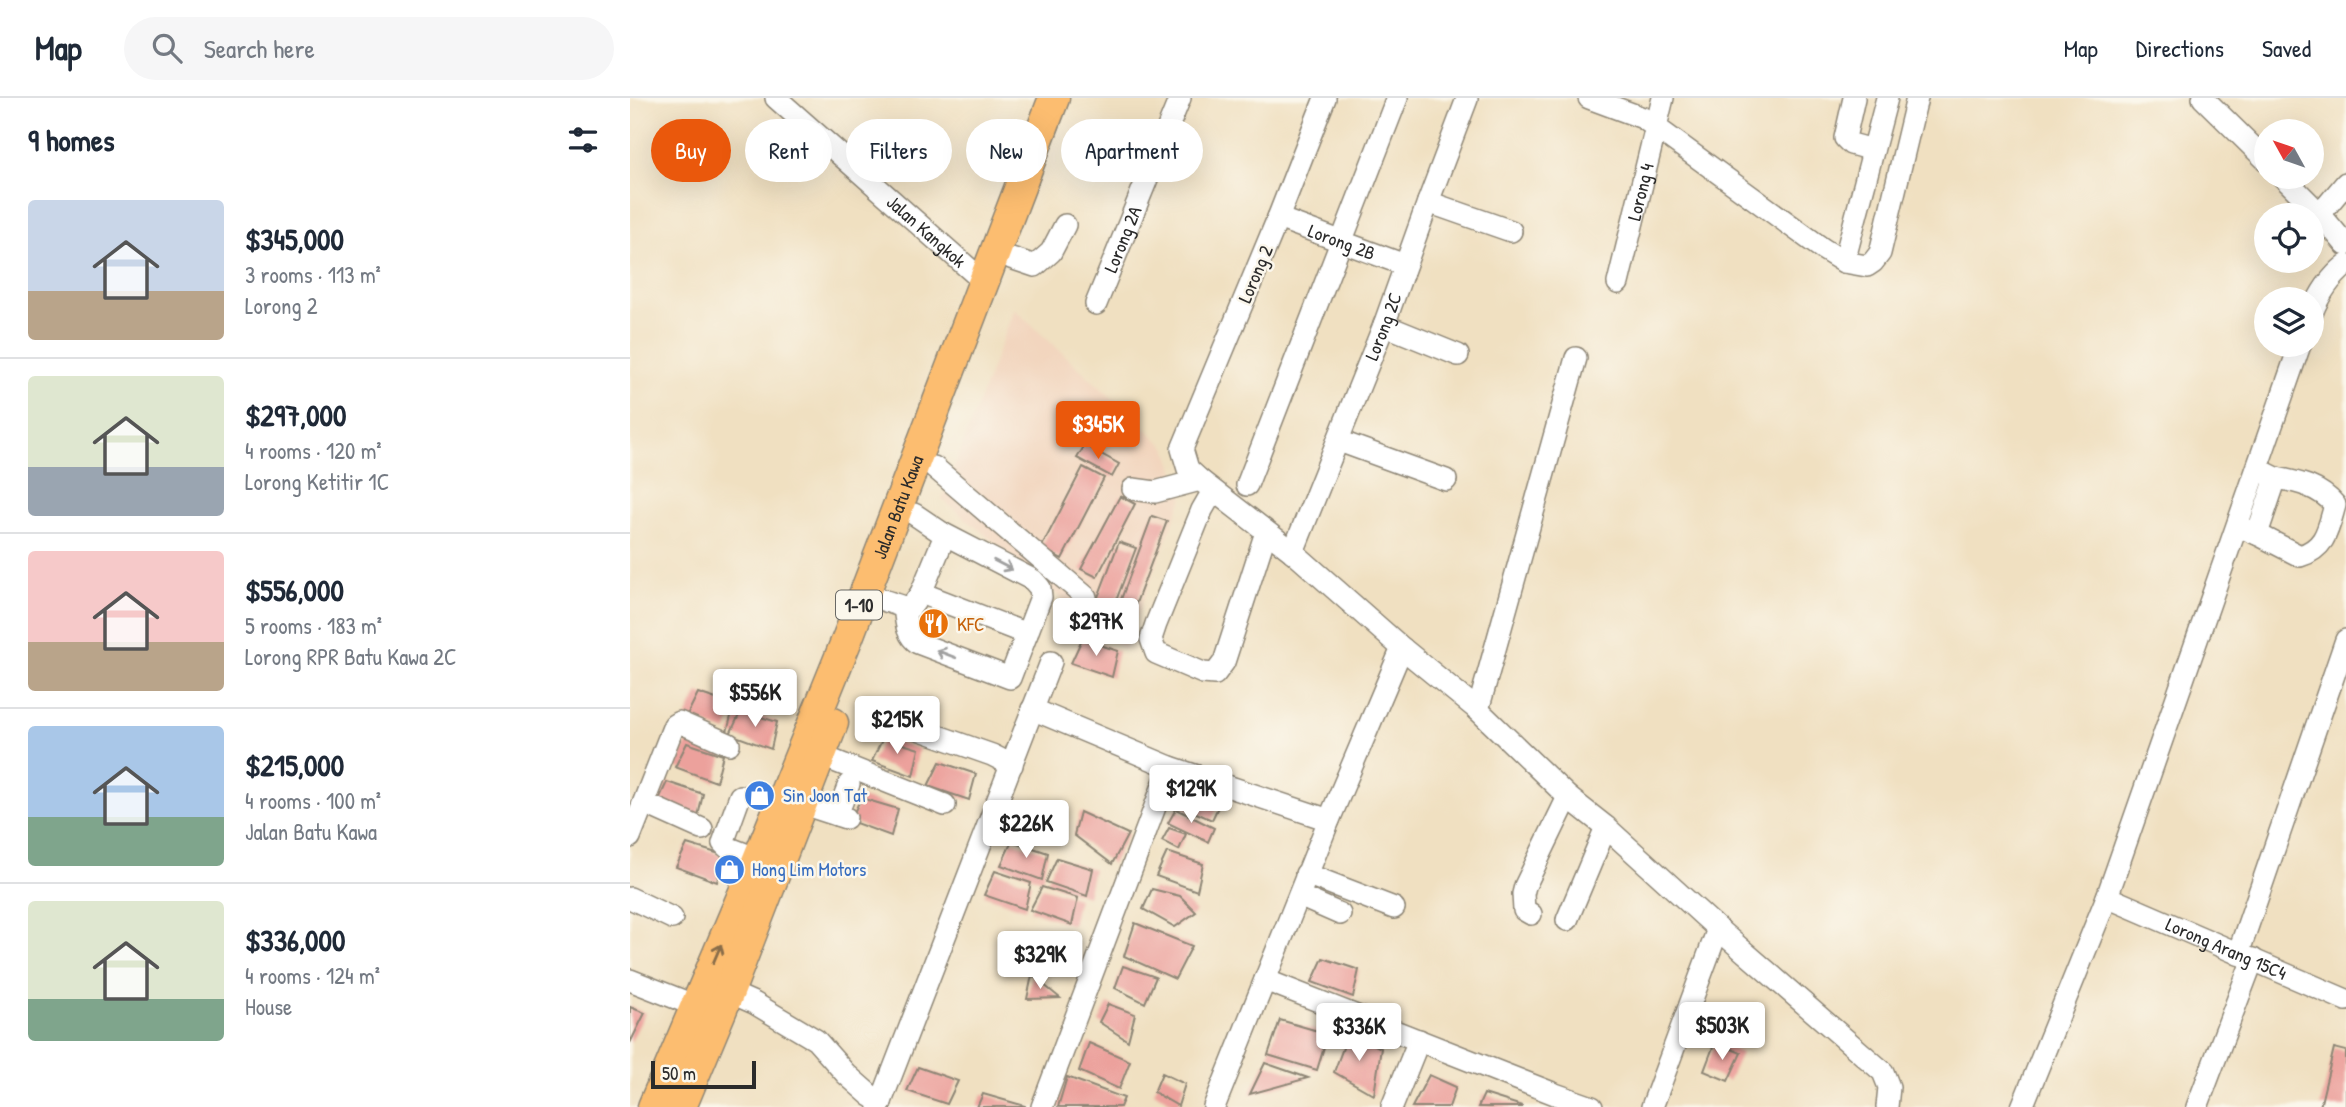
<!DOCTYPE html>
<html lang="en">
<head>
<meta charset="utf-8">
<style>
	body { margin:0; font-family:"Patrick Hand",sans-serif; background:#f6f6f7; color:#1f2937; height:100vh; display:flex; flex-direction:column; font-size:26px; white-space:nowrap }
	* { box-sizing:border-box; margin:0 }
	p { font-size:23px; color:#747a83 }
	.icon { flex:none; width:38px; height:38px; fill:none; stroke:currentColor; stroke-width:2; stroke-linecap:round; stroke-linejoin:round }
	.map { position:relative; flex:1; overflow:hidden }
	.drawer { display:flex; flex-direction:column; background:#fff; width:630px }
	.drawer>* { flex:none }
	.top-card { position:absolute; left:21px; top:21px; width:665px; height:63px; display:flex; gap:14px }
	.needle { width:46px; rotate:310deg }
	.fabs { position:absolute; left:1624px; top:21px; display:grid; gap:14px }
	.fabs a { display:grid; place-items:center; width:70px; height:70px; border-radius:50%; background:#fff; box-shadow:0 7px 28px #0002; font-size:35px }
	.scale { position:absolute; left:21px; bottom:18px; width:105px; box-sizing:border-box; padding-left:7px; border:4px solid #2b2b2b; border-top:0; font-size:19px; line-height:24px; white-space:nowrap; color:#2b2b2b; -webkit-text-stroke:5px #fbf7ec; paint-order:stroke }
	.price { position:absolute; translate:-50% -60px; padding:0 16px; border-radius:7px; background:#fff; color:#222; font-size:23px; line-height:46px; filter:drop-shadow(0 2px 4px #0008) }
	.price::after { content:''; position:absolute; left:50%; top:42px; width:21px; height:16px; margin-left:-10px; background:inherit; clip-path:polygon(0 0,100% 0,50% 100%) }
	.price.active { background:#ea580c; color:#fff }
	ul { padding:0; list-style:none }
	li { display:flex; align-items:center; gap:21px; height:175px; padding:0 28px }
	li+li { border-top:2px solid #e0e1e3 }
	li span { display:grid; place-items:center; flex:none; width:196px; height:140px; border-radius:7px; color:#555 }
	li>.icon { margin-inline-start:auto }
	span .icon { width:84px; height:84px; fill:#fffc; stroke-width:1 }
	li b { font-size:30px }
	h2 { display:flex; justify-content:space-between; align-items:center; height:84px; padding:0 28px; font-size:30px }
	.chip { padding:0 24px; border-radius:32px; background:#fff; box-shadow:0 7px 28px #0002; font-size:24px; line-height:63px }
	.chip.active { background:#ea580c; color:#fff }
	header { display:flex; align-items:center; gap:42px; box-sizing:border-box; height:98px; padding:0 35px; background:#fff; border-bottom:2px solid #e0e1e3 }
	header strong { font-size:33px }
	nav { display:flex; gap:38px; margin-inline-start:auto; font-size:24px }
	.search { width:490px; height:63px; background:#f6f6f7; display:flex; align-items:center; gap:18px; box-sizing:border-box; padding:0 24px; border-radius:38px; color:#747a83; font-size:26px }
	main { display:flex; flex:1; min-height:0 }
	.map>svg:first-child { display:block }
</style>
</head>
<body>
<header>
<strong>Map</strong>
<div class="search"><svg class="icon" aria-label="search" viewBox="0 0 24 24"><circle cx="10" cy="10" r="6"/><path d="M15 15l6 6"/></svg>Search here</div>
<nav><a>Map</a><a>Directions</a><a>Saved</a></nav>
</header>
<main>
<section class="drawer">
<h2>9 homes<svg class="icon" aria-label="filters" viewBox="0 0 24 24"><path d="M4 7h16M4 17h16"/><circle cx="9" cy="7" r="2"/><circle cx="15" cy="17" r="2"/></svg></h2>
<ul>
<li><span style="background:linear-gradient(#c9d6e8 65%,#b9a48a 0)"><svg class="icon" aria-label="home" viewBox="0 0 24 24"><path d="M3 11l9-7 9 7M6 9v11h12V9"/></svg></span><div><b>$345,000</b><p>3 rooms · 113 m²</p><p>Lorong 2</p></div></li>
<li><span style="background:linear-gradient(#dfe7d0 65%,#9aa5b1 0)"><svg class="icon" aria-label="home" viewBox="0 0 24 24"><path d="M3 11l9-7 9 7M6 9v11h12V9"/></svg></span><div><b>$297,000</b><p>4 rooms · 120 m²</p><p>Lorong Ketitir 1C</p></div></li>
<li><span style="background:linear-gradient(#f6c9c9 65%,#b9a48a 0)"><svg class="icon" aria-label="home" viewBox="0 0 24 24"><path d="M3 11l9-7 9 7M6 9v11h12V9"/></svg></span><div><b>$556,000</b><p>5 rooms · 183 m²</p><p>Lorong RPR Batu Kawa 2C</p></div></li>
<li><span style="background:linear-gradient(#a9c7e8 65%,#7fa58c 0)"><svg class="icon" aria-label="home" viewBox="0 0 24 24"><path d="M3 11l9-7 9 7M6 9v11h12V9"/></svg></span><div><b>$215,000</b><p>4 rooms · 100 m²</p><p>Jalan Batu Kawa</p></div></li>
<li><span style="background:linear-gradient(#dfe7d0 70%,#7fa58c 0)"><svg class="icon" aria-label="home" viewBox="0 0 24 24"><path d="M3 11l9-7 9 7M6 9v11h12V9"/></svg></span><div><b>$336,000</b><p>4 rooms · 124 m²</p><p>House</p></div></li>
</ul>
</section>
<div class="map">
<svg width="1716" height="1009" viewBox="0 0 1716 1009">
	<rect width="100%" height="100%" fill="#fbf7ec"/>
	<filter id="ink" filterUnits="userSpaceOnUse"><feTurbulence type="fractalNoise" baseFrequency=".0143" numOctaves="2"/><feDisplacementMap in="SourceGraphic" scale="14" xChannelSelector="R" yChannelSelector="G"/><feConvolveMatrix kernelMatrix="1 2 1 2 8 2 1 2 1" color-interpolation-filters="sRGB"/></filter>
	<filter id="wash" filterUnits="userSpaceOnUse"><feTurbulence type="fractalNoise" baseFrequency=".00686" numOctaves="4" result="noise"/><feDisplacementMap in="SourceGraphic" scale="28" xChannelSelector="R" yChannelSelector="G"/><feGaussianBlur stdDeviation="1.57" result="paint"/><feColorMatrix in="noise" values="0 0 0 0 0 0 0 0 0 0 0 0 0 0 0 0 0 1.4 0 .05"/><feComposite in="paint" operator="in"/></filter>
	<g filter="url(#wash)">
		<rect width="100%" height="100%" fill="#f0e0c1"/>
		<path fill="#f2d5be" d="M384,211l153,139 16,49 -59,153 -182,-151z"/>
		<g id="blocks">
			<g fill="#eca19c">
				<path d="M455,347l34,19 -7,13 -35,-19z"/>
				<path d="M453,369l21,11 -42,81 -21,-11z"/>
				<path d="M490,398l15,8 -38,73 -16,-8z"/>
				<path d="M522,418l15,5 -40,106 -14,-6z"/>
				<path d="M489,444l17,6 -22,58 -17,-6z"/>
				<path d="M452,541l36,12 -6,26 -41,-14z"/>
				<path d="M68,595l36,12 -7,27 -41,-15z"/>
				<path d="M111,613l36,11 -6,27 -41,-15z"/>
				<path d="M253,640l36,11 -6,27 -41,-15z"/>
				<path d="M57,645l36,12 -7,27 -41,-15z"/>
				<path d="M310,664l36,12 -7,26 -41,-14z"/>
				<path d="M37,684l36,12 -6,27 -41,-15z"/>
				<path d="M552,694l36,15 -6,13 -36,-16z"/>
				<path d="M231,700l37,11 -7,27 -41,-15z"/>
				<path d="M546,711l38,19 -6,14 -40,-19z"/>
				<path d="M450,714l48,22 -16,30 -38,-29z"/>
				<path d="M539,730l17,6 -7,16 -17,-9z"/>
				<path d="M382,743l36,12 -6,27 -41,-15z"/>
				<path d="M57,746l36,11 -6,27 -41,-15z"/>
				<path d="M537,754l36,12 -6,27 -41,-15z"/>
				<path d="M427,760l36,11 -6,27 -41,-14z"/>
				<path d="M365,773l36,12 -6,26 -41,-14z"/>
				<path d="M412,789l36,11 -6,27 -42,-15z"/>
				<path d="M522,791l28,7 16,16 -21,15 -32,-18z"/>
				<path d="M505,825l57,23 -17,33 -51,-23z"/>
				<path d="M693,860l36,12 -6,27 -41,-15z"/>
				<path d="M493,868l33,11 -11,26 -30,-15z"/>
				<path d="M402,877l28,23 -33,1z"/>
				<path d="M478,906l27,10 -7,27 -29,-19z"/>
				<path d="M0,909l15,6 -15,30z"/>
				<path d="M650,922l48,14 -11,36 -49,-15z"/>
				<path d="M719,934l32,16 -7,47 -40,-23z"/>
				<path d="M1085,944l26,11 -13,28 -24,-10z"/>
				<path d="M459,945l41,18 -11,28 -40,-18z"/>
				<path d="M1704,950l12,3v56h-26z"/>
				<path d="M635,965l43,15 -58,16z"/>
				<path d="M288,969l40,14 -11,23 -40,-13z"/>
				<path d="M532,975l23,11 -7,22 -24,-14z"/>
				<path d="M799,977l27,12 -7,20h-37z"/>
				<path d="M437,979l57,21 -4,9h-62z"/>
				<path d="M353,996l42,12v1h-48z"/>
				<path d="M854,996l38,12v1h-44z"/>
			</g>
		</g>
	</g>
	<g filter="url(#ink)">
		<use href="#blocks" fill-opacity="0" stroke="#8e8676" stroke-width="2"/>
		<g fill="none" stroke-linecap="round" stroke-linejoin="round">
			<defs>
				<g id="minor">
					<path id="s1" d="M146,0l207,183"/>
					<path d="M695,0l-47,120 -96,231 6,20 12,11 93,72 109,96 76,62 90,87 38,30 112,102 165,143 6,15 -2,20"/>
					<path d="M959,0l54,20 180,131 21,13 43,-164"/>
					<path d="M1224,0l-9,40 6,6 22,6"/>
					<path d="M1573,0l63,62"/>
					<path d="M1653,79l37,37 26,31"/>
					<path d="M798,104l83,29"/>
					<path d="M1690,116l26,-31"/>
					<path id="s2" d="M648,120l127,47"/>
					<path d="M381,160l24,8 16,-14 14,-27"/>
					<path d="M1214,164l23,4 6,-4 7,-9 37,-155"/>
					<path id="s3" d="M988,185l45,-185"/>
					<path id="s4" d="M466,206l84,-206"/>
					<path d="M1682,215c7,-18 19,-36 34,-48"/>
					<path d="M754,227l74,30"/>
					<path d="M709,343l107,39"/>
					<path d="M304,369l152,130"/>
					<path d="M617,387l150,-387"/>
					<path d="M503,391l22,3 45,-12"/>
					<path d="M583,393l-11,19 -46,114 -5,15 5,14 47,20 12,1 9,-12 42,-130"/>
					<path d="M1615,431l12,5 19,-56 -12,-6"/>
					<path d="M1627,436l43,22c26,-8 28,-27 35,-51 -15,-18 -36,-23 -59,-27"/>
					<path id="s5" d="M663,454l91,-227 44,-123 39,-103"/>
					<path d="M291,495l106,41"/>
					<path d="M250,501l24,8h7l10,-14 22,-53 -1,-7 -28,-19"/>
					<path d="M274,509c2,14 2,28 14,36l92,35 31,-81 -1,-9 -7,-8 -91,-47"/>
					<path d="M402,611l138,58 159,53"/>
					<path d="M848,612l98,-352"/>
					<path d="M288,631l74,26 20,10"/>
					<path d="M192,658l123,49"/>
					<path d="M110,698l-17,47 4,4 31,12"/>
					<path d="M14,705l58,26"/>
					<path d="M173,706l43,14"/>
					<path d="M207,717l12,-31"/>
					<path d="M0,739l44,-112 5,-3 50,22"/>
					<path d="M676,776l88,34"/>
					<path d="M669,798l41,18"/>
					<path id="s6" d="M1477,799l239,103"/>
					<path d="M0,800l42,20"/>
					<path d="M901,816l-7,-4 -1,-16 2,-8 43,-89"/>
					<path d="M937,822l39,-93"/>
					<path d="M1608,856l108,-314"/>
					<path d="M0,882l66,26"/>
					<path d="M635,882l290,114 37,13"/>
					<path d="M99,894l25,11 62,37 30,34 25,22 10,6"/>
					<path d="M249,1009l172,-445"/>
					<path d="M412,1009l128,-340"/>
					<path d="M584,1009l115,-287 73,-172"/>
					<path d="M762,1009l27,-67"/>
					<path d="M1022,1009l66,-178"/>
					<path d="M1392,1009l85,-210 193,-552"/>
					<path d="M1567,1009l56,-148"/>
				</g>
				<g id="highway">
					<path id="s7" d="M23,1009l105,-248 90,-222 206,-539"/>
					<path d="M51,1009l48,-115 104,-269"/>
				</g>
			</defs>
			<use href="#minor" stroke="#8e8676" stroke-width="24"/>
			<use href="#highway" stroke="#8e8676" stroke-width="33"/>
			<use href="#minor" stroke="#fff" stroke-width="21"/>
			<use href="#highway" stroke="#fcbd6f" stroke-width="30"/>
		</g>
		<defs><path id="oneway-shaft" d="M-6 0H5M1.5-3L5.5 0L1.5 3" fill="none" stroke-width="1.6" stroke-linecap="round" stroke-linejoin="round" transform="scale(1.75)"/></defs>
		<g stroke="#a0a0a0">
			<use href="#oneway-shaft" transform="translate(373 467) rotate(27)"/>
			<use href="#oneway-shaft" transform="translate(316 556) rotate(-159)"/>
		</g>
		<use stroke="#896d4a" href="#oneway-shaft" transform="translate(87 856) rotate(-67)"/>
	</g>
	<defs>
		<symbol id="restaurant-disc" viewBox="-11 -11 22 22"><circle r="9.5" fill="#e8710a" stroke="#fbf7ec"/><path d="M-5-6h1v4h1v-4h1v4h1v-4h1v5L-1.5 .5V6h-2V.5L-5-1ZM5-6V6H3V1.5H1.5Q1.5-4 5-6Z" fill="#fff"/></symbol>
		<symbol id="shop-disc" viewBox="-11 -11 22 22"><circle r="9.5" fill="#3f7fe0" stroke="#fbf7ec"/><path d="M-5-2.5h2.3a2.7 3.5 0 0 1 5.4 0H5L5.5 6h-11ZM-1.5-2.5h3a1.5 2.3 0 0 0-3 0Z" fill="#fff"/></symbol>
	</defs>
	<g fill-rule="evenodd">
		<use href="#restaurant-disc" x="286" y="508" width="35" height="35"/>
		<use href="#shop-disc" x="112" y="680" width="35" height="35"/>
		<use href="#shop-disc" x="82" y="754" width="35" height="35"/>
	</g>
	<g text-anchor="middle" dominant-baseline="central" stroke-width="5" stroke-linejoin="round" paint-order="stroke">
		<rect fill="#fbf7ec" stroke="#696865" stroke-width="2" x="206" y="492.5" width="46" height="29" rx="5"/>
		<g font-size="18" font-weight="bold" fill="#2b2b2b">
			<text x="229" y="507">1-10</text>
		</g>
		<g font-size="19" fill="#2b2b2b" stroke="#fbf7ec">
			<text stroke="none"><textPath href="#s3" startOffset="94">Lorong 4</textPath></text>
			<text stroke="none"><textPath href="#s1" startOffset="201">Jalan Kangkok</textPath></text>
			<text stroke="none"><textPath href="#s4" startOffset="70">Lorong 2A</textPath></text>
			<text stroke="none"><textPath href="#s2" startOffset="68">Lorong 2B</textPath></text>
			<text transform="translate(625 176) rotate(-67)">Lorong 2</text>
			<text stroke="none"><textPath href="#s5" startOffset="243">Lorong 2C</textPath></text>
			<text stroke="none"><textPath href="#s7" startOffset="648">Jalan Batu Kawa</textPath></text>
			<text stroke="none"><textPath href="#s6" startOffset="130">Lorong Arang 15C4</textPath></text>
		</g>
		<g font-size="19" fill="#c56008" stroke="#fbf7ec" text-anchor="start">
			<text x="327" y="526">KFC</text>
		</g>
		<g font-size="19" fill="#366cbe" stroke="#fbf7ec" text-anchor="start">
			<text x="153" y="697">Sin Joon Tat</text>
			<text x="122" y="771">Hong Lim Motors</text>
		</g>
	</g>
</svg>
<div class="fabs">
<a><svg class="needle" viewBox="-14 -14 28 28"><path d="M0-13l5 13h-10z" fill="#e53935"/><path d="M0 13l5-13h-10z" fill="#747a83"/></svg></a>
<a><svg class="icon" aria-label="locate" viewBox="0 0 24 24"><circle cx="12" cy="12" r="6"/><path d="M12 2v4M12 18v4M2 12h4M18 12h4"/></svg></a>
<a><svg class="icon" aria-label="layers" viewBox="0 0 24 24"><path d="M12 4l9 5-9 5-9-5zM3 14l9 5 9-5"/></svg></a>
</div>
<div class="scale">50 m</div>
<b class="price active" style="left:468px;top:363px">$345K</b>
<b class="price" style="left:466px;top:560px">$297K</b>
<b class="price" style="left:125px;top:631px">$556K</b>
<b class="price" style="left:267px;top:658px">$215K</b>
<b class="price" style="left:561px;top:727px">$129K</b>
<b class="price" style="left:396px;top:762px">$226K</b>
<b class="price" style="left:410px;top:893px">$329K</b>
<b class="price" style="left:1092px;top:964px">$503K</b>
<b class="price" style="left:729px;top:965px">$336K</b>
<div class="top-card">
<a class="chip active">Buy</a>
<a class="chip">Rent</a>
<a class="chip">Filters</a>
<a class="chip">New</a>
<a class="chip">Apartment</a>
</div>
</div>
</main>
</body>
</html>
